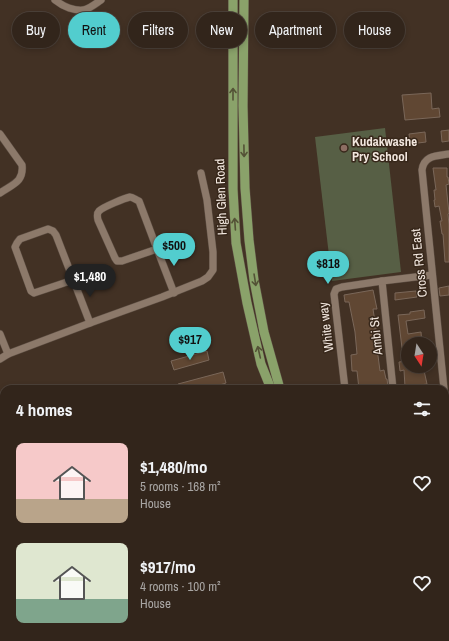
<!DOCTYPE html>
<html lang="en">
<head>
<meta charset="utf-8">
<style>
	body { margin:0; font-family:"Archivo Narrow",sans-serif; background:#3a2d24; color:#f1f3f6; height:100vh; display:flex; flex-direction:column; font-size:15px; white-space:nowrap }
	* { box-sizing:border-box; margin:0 }
	p { font-size:13px; color:#a8a5a3 }
	.icon { flex:none; width:22px; height:22px; fill:none; stroke:currentColor; stroke-width:2; stroke-linecap:round; stroke-linejoin:round }
	.map { position:relative; flex:1; overflow:hidden }
	.drawer { position:absolute; left:0px; top:385px; width:449px; height:256px; display:flex; flex-direction:column; background:#32251b; border-radius:12px 12px 0 0; box-shadow:0 2px 6px #0003,0 0 0 1px #4d423a }
	.drawer>* { flex:none }
	.banner { position:absolute; left:12px; top:12px; width:425px; height:36px; display:flex; gap:8px }
	.needle { width:26px; rotate:168deg }
	.buttons { position:absolute; left:401px; top:337px; display:grid; gap:8px }
	.buttons a { display:grid; place-items:center; width:36px; height:36px; border-radius:50%; background:#32251b; box-shadow:0 2px 6px #0003,0 0 0 1px #4d423a; font-size:20px }
	.price { position:absolute; translate:-50% -34px; padding:0 9px; border-radius:14px; background:#52cdce; color:#111; font-size:13px; line-height:26px; filter:drop-shadow(0 1px 2px #0008) }
	.price::after { content:''; position:absolute; left:50%; top:24px; width:12px; height:9px; margin-left:-6px; background:inherit; clip-path:polygon(0 0,100% 0,50% 100%) }
	.price.active { background:#222; color:#fff }
	ul { padding:0; list-style:none }
	li { display:flex; align-items:center; gap:12px; height:100px; padding:0 16px }
	li span { display:grid; place-items:center; flex:none; width:112px; height:80px; border-radius:8px; color:#555 }
	li>.icon { margin-inline-start:auto }
	span .icon { width:48px; height:48px; fill:#fffc; stroke-width:1 }
	li b { font-size:17px }
	h2 { display:flex; justify-content:space-between; align-items:center; height:48px; padding:0 16px; font-size:17px }
	.chip { padding:0 14px; border-radius:18px; background:#32251b; box-shadow:0 2px 6px #0003,0 0 0 1px #4d423a; font-size:14px; line-height:36px }
	.chip.active { background:#52cdce; color:#111 }
	.map>svg:first-child { display:block }
</style>
</head>
<body>
<div class="map">
<svg width="449" height="641" viewBox="0 0 449 641">
	<rect width="100%" height="100%" fill="#423124"/>
	<g fill="#575f45">
		<path d="M385,128l16,144 -69,9 -17,-144z"/>
		<path d="M305,637h46l3,4h-55z"/>
	</g>
	<g fill="#604733" stroke="#7a6759">
		<path d="M431,93l1,16 7,-1 1,9 -35,3 -3,-25z"/>
		<path d="M449,130v11l-7,1 -1,-11z"/>
		<path d="M425,132l1,10 -16,2 -1,-10z"/>
		<path d="M433,168h14v9h1l1,7 -3,1 3,28 -1,1 1,11v37h-4l-2,-28h-1l-2,-13h2l-3,-15 -4,1 -1,-7h1l-1,-10h2z"/>
		<path d="M449,286v9l-9,1 -1,-8z"/>
		<path d="M373,290l4,19h-4l3,20h-2l1,13 6,-1 1,6 -5,1 3,23 4,-1 2,9h1l1,8 -13,2h-2v-1l-14,1 -2,-18h-5l-1,-16 6,-1 -2,-22 -6,-30h-4l-1,-7z"/>
		<path d="M416,291l1,6 -22,3v-7z"/>
		<path d="M424,310l1,8 -19,3 2,13 13,-2 1,12h-14v15h-3l-2,-11h-1l-4,-33 12,-1v-2z"/>
		<path d="M207,351l2,9 -35,10 -3,-9z"/>
		<path d="M408,361v5h15l4,18 -22,3 -1,-17 -4,1 -1,-9z"/>
		<path d="M223,372l3,11 -19,6h-28l-1,-5z"/>
	</g>
	<g fill="none" stroke-linecap="round" stroke-linejoin="round">
		<defs>
			<g id="minor">
				<path d="M55,0c5,4 8,6 14,8 16,5 19,1 32,-8"/>
				<path d="M0,134l22,31c2,17 -9,19 -22,28"/>
				<path d="M157,249l-35,12h-5l-2,-3 -17,-38c-1,-4 -1,-7 1,-9 4,-4 26,-13 31,-14 3,0 6,3 9,4l18,48 17,44"/>
				<path d="M73,280l-39,13 -3,-2 -16,-44 2,-4 3,-4 28,-10 5,2 3,4 34,88"/>
				<path d="M382,281l11,108"/>
				<path d="M0,334l8,20 82,-31 72,-26 40,-16 6,-4 5,-7v-18l-6,-52 -6,-27"/>
				<path d="M0,359l8,-5"/>
				<path d="M345,389l-11,-95 2,-5 6,-2 40,-6 50,-6"/>
				<path d="M444,389l-22,-219c2,-15 15,-14 27,-16"/>
				<path d="M445,395l4,41"/>
				<path d="M445,451h4"/>
				<path d="M445,609h4"/>
			</g>
			<g id="major">
				<path d="M233,0v189l3,54 11,60 14,61 10,25"/>
				<path d="M244,0l-1,106 2,82 4,52 5,40 10,52 16,57"/>
				<path d="M406,637l3,4"/>
			</g>
		</defs>
		<use href="#minor" stroke="#5d4e43" stroke-width="8"/>
		<use href="#major" stroke="#5d4e43" stroke-width="10"/>
		<use href="#minor" stroke="#8c796a" stroke-width="7"/>
		<use href="#major" stroke="#8aa26a" stroke-width="9"/>
	</g>
	<defs><path id="oneway-shaft" d="M-6 0H5M1.5-3L5.5 0L1.5 3" fill="none" stroke-width="1.6" stroke-linecap="round" stroke-linejoin="round"/></defs>
	<g stroke="#545236">
		<use href="#oneway-shaft" transform="translate(233 94) rotate(-90)"/>
		<use href="#oneway-shaft" transform="translate(244 151) rotate(89)"/>
		<use href="#oneway-shaft" transform="translate(235 224) rotate(-94)"/>
		<use href="#oneway-shaft" transform="translate(255 280) rotate(81)"/>
		<use href="#oneway-shaft" transform="translate(259 352) rotate(-103)"/>
	</g>
	<circle fill="#8d6e63" stroke="#37271a" stroke-width="1.5" cx="344" cy="148" r="4"/>
	<g text-anchor="middle" dominant-baseline="central" stroke-width="3" stroke-linejoin="round" paint-order="stroke">
		<g font-size="13" font-weight="bold" fill="#f2e7df" stroke="#37271a" text-anchor="start">
			<text x="352" y="141">Kudakwashe<tspan x="352" dy="15">Pry School</tspan></text>
		</g>
		<g font-size="13" fill="#f2e7df" stroke="#37271a">
			<text transform="translate(221 197) rotate(-92)">High Glen Road</text>
			<text transform="translate(419 263) rotate(-96)">Cross Rd East</text>
			<text transform="translate(326 327) rotate(-97)">White way</text>
			<text transform="translate(376 336) rotate(-96)">Ambi St</text>
		</g>
	</g>
</svg>
<div class="buttons">
<a><svg class="needle" viewBox="-14 -14 28 28"><path d="M0-13l5 13h-10z" fill="#e53935"/><path d="M0 13l5-13h-10z" fill="#a8a5a3"/></svg></a>
</div>
<b class="price" style="left:174px;top:267px">$500</b>
<b class="price" style="left:328px;top:285px">$818</b>
<b class="price active" style="left:90px;top:298px">$1,480</b>
<b class="price" style="left:190px;top:361px">$917</b>
<div class="banner">
<a class="chip">Buy</a>
<a class="chip active">Rent</a>
<a class="chip">Filters</a>
<a class="chip">New</a>
<a class="chip">Apartment</a>
<a class="chip">House</a>
</div>
<section class="drawer">
<h2>4 homes<svg class="icon" aria-label="filters" viewBox="0 0 24 24"><path d="M4 7h16M4 17h16"/><circle cx="9" cy="7" r="2"/><circle cx="15" cy="17" r="2"/></svg></h2>
<ul>
<li><span style="background:linear-gradient(#f6c9c9 70%,#b9a48a 0)"><svg class="icon" aria-label="home" viewBox="0 0 24 24"><path d="M3 11l9-7 9 7M6 9v11h12V9"/></svg></span><div><b>$1,480/mo</b><p>5 rooms · 168 m²</p><p>House</p></div><svg class="icon" aria-label="heart" viewBox="0 0 24 24"><path d="M12 20l-8-8c-3-5 5-10 8-4 3-6 11-1 8 4z"/></svg></li>
<li><span style="background:linear-gradient(#dfe7d0 70%,#7fa58c 0)"><svg class="icon" aria-label="home" viewBox="0 0 24 24"><path d="M3 11l9-7 9 7M6 9v11h12V9"/></svg></span><div><b>$917/mo</b><p>4 rooms · 100 m²</p><p>House</p></div><svg class="icon" aria-label="heart" viewBox="0 0 24 24"><path d="M12 20l-8-8c-3-5 5-10 8-4 3-6 11-1 8 4z"/></svg></li>
</ul>
</section>
</div>
</body>
</html>
